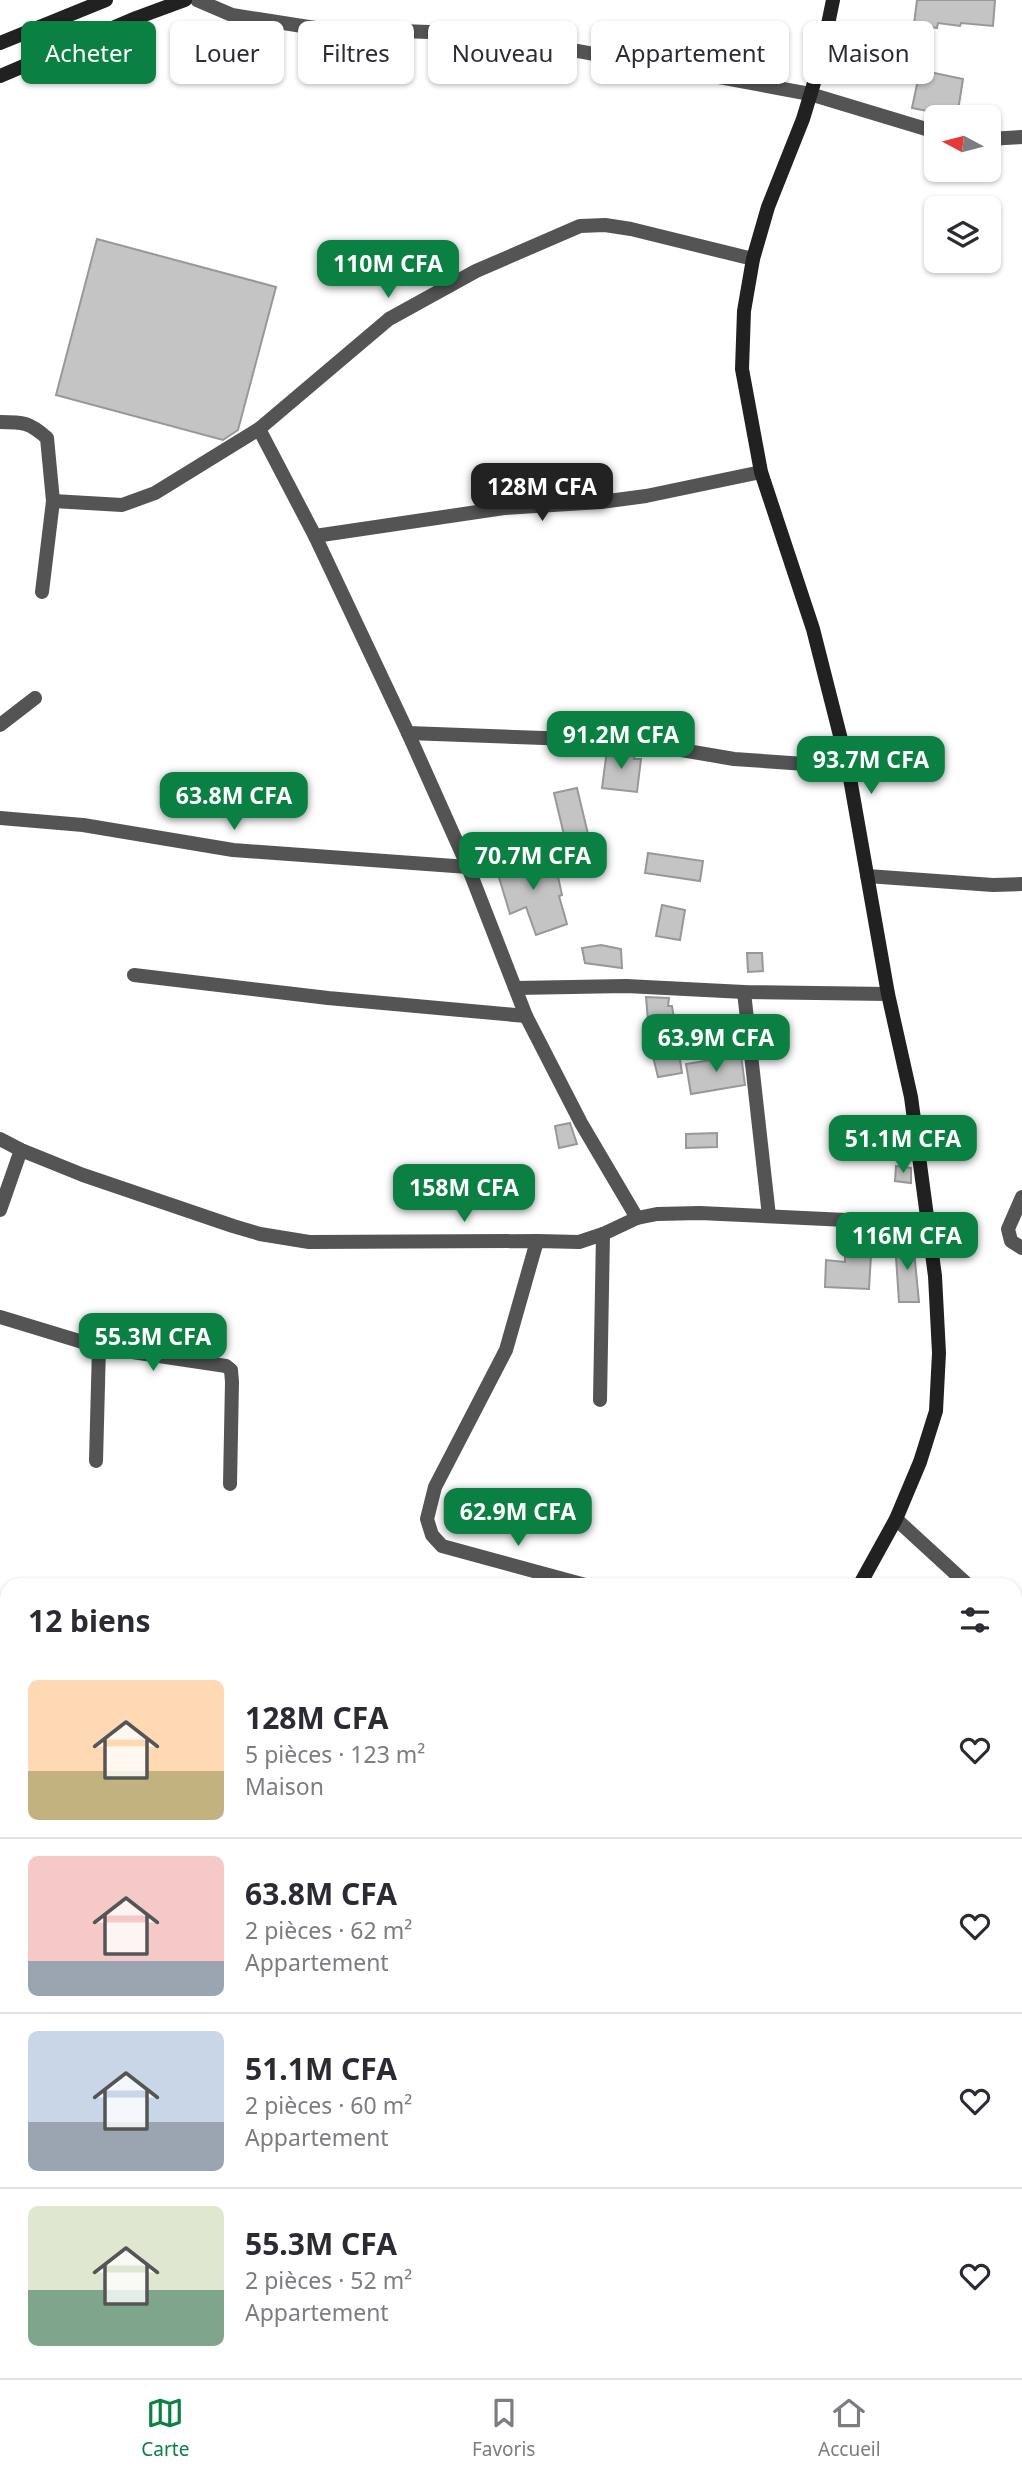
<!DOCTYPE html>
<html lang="fr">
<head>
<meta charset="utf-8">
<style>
	body { margin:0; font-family:"Noto Sans",sans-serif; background:#f2f2f3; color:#2b2b33; height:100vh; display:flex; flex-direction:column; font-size:26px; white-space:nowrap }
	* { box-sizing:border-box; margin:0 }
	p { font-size:23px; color:#7c7c81 }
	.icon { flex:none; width:38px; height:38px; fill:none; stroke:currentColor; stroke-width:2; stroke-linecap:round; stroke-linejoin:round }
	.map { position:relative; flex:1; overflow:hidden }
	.side { position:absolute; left:0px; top:1578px; width:1022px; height:800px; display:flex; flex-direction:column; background:#fff; border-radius:21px 21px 0 0; box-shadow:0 2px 5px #0004 }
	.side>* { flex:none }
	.guide { position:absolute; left:21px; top:21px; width:980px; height:63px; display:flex; gap:14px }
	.needle { width:46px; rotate:277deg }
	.controls { position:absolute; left:924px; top:105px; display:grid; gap:14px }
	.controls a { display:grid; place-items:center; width:77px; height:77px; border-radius:10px; background:#fff; box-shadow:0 2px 5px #0004; font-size:35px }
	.price { position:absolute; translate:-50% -60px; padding:0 16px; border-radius:14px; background:#0b8043; color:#fff; font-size:23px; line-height:46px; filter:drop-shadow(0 2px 4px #0008) }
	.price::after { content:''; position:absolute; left:50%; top:42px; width:21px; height:16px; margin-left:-10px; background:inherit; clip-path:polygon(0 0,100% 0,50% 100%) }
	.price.current { background:#222; color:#fff }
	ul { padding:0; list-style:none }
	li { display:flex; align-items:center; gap:21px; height:175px; padding:0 28px }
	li+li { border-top:2px solid #e1e1e2 }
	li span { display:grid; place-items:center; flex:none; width:196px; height:140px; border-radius:10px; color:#555 }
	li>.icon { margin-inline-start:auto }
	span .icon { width:84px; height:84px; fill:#fffc; stroke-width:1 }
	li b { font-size:30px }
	h2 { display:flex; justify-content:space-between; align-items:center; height:84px; padding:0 28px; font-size:30px }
	.tag { padding:0 24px; border-radius:10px; background:#fff; box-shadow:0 2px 5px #0004; font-size:24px; line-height:63px }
	.tag.current { background:#0b8043; color:#fff }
	.dock { display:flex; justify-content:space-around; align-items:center; height:98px; border-top:2px solid #e1e1e2; background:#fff; font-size:19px; color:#7c7c81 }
	.dock a { display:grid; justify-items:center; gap:4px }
	.dock .current { color:#0b8043 }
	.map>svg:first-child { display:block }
</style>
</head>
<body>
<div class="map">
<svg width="1022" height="2378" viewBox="0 0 1022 2378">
	<rect width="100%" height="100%" fill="#fff"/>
	<g fill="#c4c4c4" stroke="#989898" stroke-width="2">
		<path d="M917,0h78l-2,26 -32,-3 -1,3 -22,-3 -1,5 -23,-4z"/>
		<path d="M920,70l43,9 -6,38 -45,-9z"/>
		<path d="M97,239l179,48 -38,143 -15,10 -167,-45z"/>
		<path d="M607,750l28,3 -1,6h7l-4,33 -35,-4z"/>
		<path d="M577,788l11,46 -23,5 -11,-46z"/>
		<path d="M648,853l55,8 -3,20 -55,-8z"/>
		<path d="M511,857l3,11 40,-10 8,37 -3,1 8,28 -31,11 -10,-28 -16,7 -16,-53z"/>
		<path d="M662,905l23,5 -5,30 -24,-4z"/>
		<path d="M601,945l20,4 1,19 -37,-5 -3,-15z"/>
		<path d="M747,953h15l1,18 -15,1z"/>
		<path d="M646,997l23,1 -1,8h4l10,67 -24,4 -8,-33z"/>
		<path d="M741,1055l4,30 -54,9 -5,-30z"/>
		<path d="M570,1123l7,21 -18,4 -4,-22z"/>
		<path d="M717,1133v14l-31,1v-14z"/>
		<path d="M896,1166l15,2v15l-16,-2z"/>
		<path d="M913,1241l6,61h-20l-4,-60z"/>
		<path d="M845,1254l26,1 -2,34 -44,-2 1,-27 19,2z"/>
	</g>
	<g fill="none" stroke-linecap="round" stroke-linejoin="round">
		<g stroke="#545454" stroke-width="14">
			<path d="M197,0l35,15 83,13 171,6 324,60 126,38"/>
			<path d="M989,139l33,-2"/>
			<path d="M0,422c23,0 29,0 47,16l6,63 -11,91"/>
			<path d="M259,429l56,107 93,197 60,134 58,149 55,107 56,95"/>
			<path d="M53,501l69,4 33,-12 104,-64 130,-110 87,-48 104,-45 25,-1 26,4 122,30"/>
			<path d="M315,536l189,-28 97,-6 45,-6 115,-24"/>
			<path d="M0,725l35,-27"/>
			<path d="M408,733l220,8 106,18 114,8"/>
			<path d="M0,818l83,7 150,25 235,17"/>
			<path d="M867,876l126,9 29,-1"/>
			<path d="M134,975l194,23 198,18"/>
			<path d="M516,988l110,-2 118,6 144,2"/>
			<path d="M744,992l25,224"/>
			<path d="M0,1139l21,11 62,25 150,51 27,8 49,8 228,-1 42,1 24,-8 34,-16 20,-4 43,-1 230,11"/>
			<path d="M1022,1197l-14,32 3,12 11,7"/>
			<path d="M0,1210l21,-60"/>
			<path d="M537,1241l-31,109 -71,137 -8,32 5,16 10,11 147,40"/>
			<path d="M0,1317l99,30 127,19 5,4 1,12 -2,102"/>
			<path d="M600,1400l3,-166"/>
			<path d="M96,1461l3,-114"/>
			<path d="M896,1519l73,67"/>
			<path d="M0,1614l7,2"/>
			<path d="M1015,1630l7,8"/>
			<path d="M0,2015l7,3"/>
			<path d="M1015,2122l7,3"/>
			<path d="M0,2205l7,-3"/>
			<path d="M0,2229l7,13"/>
			<path d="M194,2371l17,7"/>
			<path d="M87,2378l1,-7"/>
		</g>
		<g stroke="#212121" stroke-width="14">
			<path d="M833,0l-13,63 -17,56 -35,88 -15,52 -9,52 -2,58 19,103 52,157 35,138 40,227 23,103 24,179 4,77 -3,58 -16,51 -24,57 -37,67"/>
			<path d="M0,43l106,-43"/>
			<path d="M0,76l136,-58 49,-18"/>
			<path d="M428,2378l4,-7"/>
		</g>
	</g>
</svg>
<div class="controls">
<a><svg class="needle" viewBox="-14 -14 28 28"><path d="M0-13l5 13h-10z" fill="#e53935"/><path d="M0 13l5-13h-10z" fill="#7c7c81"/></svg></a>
<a><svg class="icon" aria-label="layers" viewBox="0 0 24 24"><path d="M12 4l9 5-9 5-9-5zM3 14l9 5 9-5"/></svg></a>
</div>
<b class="price" style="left:388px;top:300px">110M CFA</b>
<b class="price current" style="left:542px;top:523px">128M CFA</b>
<b class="price" style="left:621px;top:771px">91.2M CFA</b>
<b class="price" style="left:871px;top:796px">93.7M CFA</b>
<b class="price" style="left:234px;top:832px">63.8M CFA</b>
<b class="price" style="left:533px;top:892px">70.7M CFA</b>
<b class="price" style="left:716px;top:1074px">63.9M CFA</b>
<b class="price" style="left:903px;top:1175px">51.1M CFA</b>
<b class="price" style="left:464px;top:1224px">158M CFA</b>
<b class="price" style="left:907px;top:1272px">116M CFA</b>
<b class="price" style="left:153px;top:1373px">55.3M CFA</b>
<b class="price" style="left:518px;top:1548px">62.9M CFA</b>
<div class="guide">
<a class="tag current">Acheter</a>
<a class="tag">Louer</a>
<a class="tag">Filtres</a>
<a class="tag">Nouveau</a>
<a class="tag">Appartement</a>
<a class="tag">Maison</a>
</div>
<section class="side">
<h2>12 biens<svg class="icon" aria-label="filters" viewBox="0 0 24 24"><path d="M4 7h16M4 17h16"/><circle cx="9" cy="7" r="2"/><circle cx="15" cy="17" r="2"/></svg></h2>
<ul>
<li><span style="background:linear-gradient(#ffd9b3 65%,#c2b280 0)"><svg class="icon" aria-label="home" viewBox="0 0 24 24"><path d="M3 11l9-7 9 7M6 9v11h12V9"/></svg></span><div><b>128M CFA</b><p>5 pièces · 123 m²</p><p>Maison</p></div><svg class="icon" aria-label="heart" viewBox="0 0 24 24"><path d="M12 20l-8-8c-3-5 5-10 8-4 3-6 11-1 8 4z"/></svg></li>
<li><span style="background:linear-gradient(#f6c9c9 75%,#9aa5b1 0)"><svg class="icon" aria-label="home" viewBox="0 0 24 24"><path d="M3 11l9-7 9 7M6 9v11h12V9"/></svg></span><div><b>63.8M CFA</b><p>2 pièces · 62 m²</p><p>Appartement</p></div><svg class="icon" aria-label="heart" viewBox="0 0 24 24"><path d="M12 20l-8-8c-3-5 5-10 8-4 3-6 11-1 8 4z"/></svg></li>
<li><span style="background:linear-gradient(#c9d6e8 65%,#9aa5b1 0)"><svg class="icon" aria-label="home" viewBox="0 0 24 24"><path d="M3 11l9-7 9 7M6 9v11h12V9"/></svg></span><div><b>51.1M CFA</b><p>2 pièces · 60 m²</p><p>Appartement</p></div><svg class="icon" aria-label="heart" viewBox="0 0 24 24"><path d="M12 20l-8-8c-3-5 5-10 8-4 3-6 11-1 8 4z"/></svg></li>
<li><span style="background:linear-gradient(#dfe7d0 60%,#7fa58c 0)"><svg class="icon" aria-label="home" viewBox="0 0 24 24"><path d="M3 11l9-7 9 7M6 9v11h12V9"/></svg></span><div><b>55.3M CFA</b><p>2 pièces · 52 m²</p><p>Appartement</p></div><svg class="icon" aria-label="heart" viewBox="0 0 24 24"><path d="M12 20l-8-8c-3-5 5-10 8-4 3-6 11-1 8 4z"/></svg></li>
</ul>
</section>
</div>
<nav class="dock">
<a class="current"><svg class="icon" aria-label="map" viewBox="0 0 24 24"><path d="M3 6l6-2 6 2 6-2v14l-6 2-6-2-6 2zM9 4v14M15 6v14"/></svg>Carte</a>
<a><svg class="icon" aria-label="saved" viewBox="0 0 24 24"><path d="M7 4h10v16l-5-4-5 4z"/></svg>Favoris</a>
<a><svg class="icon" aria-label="home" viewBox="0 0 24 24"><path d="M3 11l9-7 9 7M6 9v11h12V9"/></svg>Accueil</a>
</nav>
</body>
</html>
